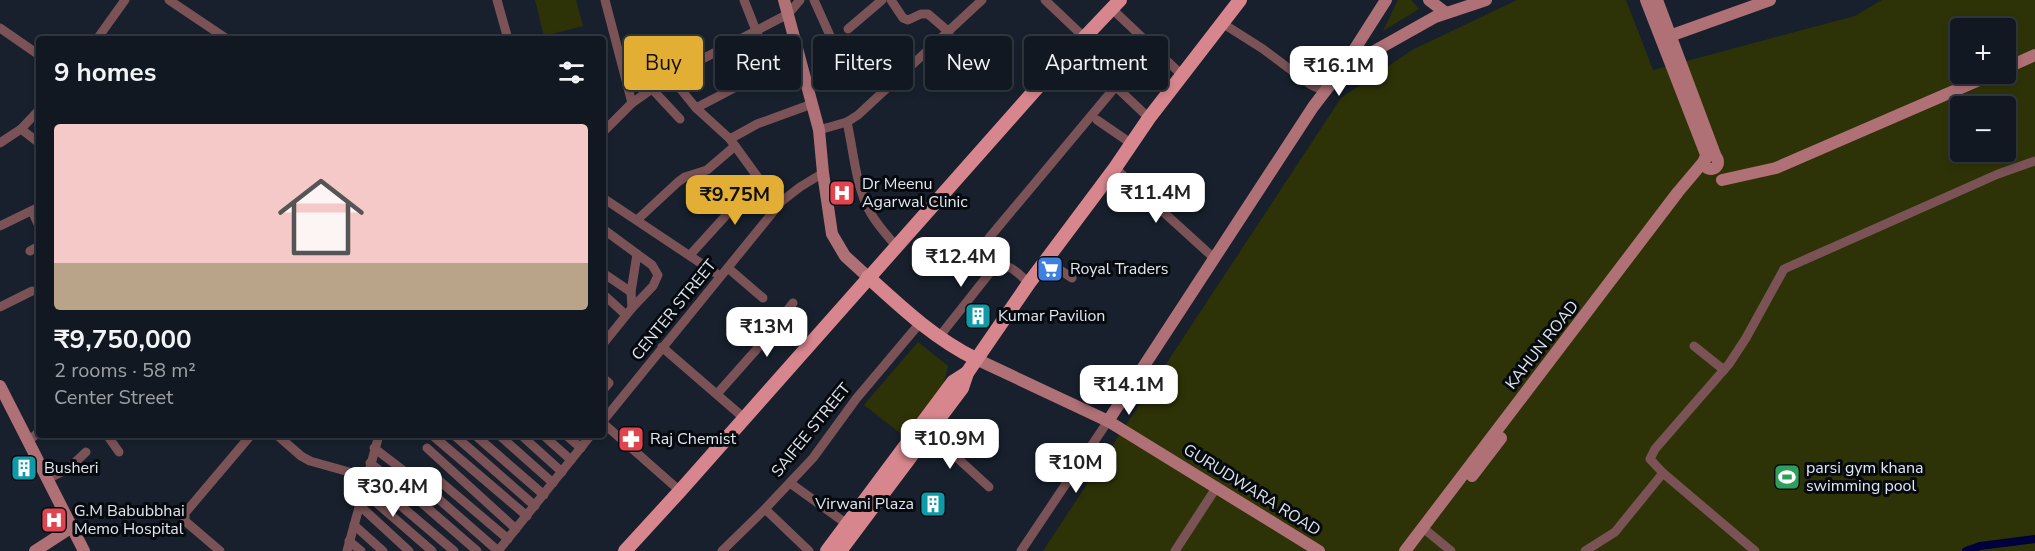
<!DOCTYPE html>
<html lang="en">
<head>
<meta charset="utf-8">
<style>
	body { margin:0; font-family:"Nunito Sans",sans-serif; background:#1a212a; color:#f1f3f6; height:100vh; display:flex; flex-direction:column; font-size:22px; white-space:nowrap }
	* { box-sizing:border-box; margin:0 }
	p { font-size:20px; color:#9ca0a5 }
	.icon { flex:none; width:33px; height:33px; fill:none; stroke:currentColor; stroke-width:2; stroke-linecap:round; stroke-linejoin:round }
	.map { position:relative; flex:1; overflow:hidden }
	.drawer { position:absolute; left:36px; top:36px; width:570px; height:402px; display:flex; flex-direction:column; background:#111821; border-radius:6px; box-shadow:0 3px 9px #0003,0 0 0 2px #30373f }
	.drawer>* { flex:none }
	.guide { position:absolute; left:624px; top:36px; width:570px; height:54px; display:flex; gap:12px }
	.tools { position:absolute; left:1950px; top:18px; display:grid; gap:12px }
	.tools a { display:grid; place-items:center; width:66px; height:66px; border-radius:6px; background:#111821; box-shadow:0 3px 9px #0003,0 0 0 2px #30373f; font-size:30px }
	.price { position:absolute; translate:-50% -51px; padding:0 14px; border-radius:12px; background:#fff; color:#222; font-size:20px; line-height:39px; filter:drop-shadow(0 2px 3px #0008) }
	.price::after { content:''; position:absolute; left:50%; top:36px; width:18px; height:14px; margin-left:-9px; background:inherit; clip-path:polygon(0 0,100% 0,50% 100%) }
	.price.on { background:#e2af34; color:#111 }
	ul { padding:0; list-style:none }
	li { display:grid; align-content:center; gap:12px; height:318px; padding:0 18px }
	li span { display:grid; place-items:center; height:186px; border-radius:6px; color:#555 }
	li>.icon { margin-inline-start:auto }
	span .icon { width:108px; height:108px; fill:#fffc; stroke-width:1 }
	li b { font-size:26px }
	h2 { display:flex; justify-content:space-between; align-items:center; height:72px; padding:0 18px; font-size:26px }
	.pill { padding:0 21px; border-radius:6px; background:#111821; box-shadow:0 3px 9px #0003,0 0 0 2px #30373f; font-size:21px; line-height:54px }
	.pill.on { background:#e2af34; color:#111 }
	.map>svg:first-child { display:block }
</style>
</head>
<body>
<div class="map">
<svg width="2035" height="551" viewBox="0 0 2035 551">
	<rect width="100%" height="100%" fill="#17202c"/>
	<g fill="#2e3307" fill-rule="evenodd">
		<path d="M535,0h41l7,26 -39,10z"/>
		<path d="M1398,0h13l8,9 -36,22z"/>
		<path d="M1517,0h109l27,70 202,-54 27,-16h153v551h-992l298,-453 71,-48zM1960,28h46v46h-46zM1960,106h46v46h-46z"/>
		<path d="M918,342l30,24 -5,20 -39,50 -40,-31z"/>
	</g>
	<path fill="#00003c" d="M1786,464l14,16 -12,10 -14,-16z"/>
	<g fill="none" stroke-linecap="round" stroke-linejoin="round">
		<path stroke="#00003c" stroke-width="8" d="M1966,551l14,-5 55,-7"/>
		<g stroke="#7b5357" stroke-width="9">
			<path d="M169,0l58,39"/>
			<path d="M497,0l11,39"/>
			<path d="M605,0l27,103"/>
			<path d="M744,0l24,61"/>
			<path d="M814,0l18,40"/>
			<path d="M891,0l12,18 5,2 13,-6h7l21,18"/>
			<path d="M1045,0l39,37"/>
			<path d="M1111,8l71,67"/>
			<path d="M1222,23l41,26 48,36 13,6"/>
			<path d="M0,28l39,27"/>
			<path d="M848,29l34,-29"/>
			<path d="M97,39l28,-39"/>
			<path d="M938,42l25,26"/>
			<path d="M1074,47l75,71"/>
			<path d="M670,76l26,32 34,31 29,40 23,22"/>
			<path d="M652,89l28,30"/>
			<path d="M696,108l67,-35"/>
			<path d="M1097,120l35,24"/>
			<path d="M847,122c6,27 8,56 19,82 7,16 19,29 30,42"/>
			<path d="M21,129l18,14"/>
			<path d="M819,130l28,-8 11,-7 124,-115"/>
			<path d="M603,132l29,-29 38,-27 118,-62 12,-14"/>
			<path d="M730,139l27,-15 55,-20"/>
			<path d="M0,143l21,-14 18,-19"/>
			<path d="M1115,168l100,91"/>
			<path d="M603,198l117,78"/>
			<path d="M32,211l7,15"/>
			<path d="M637,220l41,-38 7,-5 22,-7 28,-24"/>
			<path d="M0,226l39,-19"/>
			<path d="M603,229l49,36 6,10 -5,11 -21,22 -29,36"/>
			<path d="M30,251l9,-5"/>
			<path d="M690,255l69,-76"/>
			<path d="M1047,261l25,17"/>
			<path d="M996,267l8,-12 -15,-13v-4l127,-152"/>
			<path d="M728,268l35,30"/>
			<path d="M603,273l28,19"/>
			<path d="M603,294l23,21"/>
			<path d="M0,307l32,-16"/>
			<path d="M632,308l-1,-16 6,-38"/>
			<path d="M939,337l53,-67c16,-11 25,3 37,13"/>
			<path d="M1694,346l30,24"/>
			<path d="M662,347l82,71"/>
			<path d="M603,378l6,5 -6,7"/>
			<path d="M717,394l39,-44 37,-47"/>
			<path d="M603,421l179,-220 18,-14 23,-14"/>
			<path d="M603,423l77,68"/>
			<path d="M929,432l60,55"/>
			<path d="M107,435l12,17"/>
			<path d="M277,435l24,21 9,5 57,16 87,74"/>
			<path d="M432,435l95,81"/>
			<path d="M454,435l81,71"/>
			<path d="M475,435l69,60"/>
			<path d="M499,435l54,48"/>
			<path d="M521,435l41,37"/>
			<path d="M543,435l28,25"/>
			<path d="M566,435l15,13"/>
			<path d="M28,441l11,-9"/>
			<path d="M374,448l51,39 73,64"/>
			<path d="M427,448l89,81"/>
			<path d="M370,463l23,18 8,4 76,66"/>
			<path d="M436,478l72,61"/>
			<path d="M48,479l21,-11 17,-16"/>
			<path d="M790,483l57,41"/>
			<path d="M363,491l69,60"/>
			<path d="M359,505l50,46"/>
			<path d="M765,509l44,42"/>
			<path d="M354,525l29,26"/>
			<path d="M1428,532l23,19"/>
			<path d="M349,541l12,10"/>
			<path d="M220,551l-35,-30v-8l66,-78"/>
			<path d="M347,551l32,-116"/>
			<path d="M498,551l93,-116"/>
			<path d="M722,551l43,-42 48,-51 43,-59 64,-76"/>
			<path d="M1021,551l87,-130"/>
			<path d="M1175,551l41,-63"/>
			<path d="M1585,551l30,-19 48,-59"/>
			<path d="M1755,551l-92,-78 -13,-14 5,-10 74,-85 17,-26 38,-69 214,-95 37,-13"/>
		</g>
		<g stroke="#af7076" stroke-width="12">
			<path d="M784,0l35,130 4,43 9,61 13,22 23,21"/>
			<path d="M1429,0l17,13"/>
			<path d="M1646,0l61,157"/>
			<path d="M1657,0l59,157"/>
			<path d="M1664,38l106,-38"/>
			<path d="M1346,67l89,-50 51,-17"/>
			<path d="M2006,68l29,-13"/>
			<circle cx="1711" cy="162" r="7"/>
			<path d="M1722,180l54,-12 217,-94"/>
			<path d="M976,359l132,62 211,130"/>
			<path d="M0,386l84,165"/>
			<path d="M1108,421l205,-314 29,-38 44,-69"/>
			<path d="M1472,476l29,-38"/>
			<path d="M35,551l37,-24"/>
			<path d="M1405,551l273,-359 27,-32"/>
		</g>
		<g stroke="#d8868e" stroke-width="14">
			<path d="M868,277c34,31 67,62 108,82"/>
			<path d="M625,551l55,-60 364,-411 76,-80"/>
			<path d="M827,551l126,-169 14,-9"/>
			<path d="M840,551l122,-163 5,-15 62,-90 86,-115 34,-50 91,-118"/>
		</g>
	</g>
	<defs>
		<symbol id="hospital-square" viewBox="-11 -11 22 22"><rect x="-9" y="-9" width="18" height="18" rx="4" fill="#e0444e" stroke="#060a0f"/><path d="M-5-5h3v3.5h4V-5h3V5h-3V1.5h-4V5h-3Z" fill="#fff"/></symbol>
		<symbol id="supermarket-square" viewBox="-11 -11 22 22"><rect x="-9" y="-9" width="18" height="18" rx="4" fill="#3f7fe0" stroke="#060a0f"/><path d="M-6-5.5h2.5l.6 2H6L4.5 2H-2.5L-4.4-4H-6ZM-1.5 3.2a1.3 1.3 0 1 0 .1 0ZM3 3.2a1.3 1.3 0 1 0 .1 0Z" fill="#fff"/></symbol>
		<symbol id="building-square" viewBox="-11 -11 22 22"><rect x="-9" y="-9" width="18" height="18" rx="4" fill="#0f9aa8" stroke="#060a0f"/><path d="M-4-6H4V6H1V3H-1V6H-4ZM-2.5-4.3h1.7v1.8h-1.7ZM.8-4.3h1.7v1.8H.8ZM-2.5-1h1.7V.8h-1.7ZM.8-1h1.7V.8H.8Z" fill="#fff"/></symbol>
		<symbol id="pharmacy-square" viewBox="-11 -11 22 22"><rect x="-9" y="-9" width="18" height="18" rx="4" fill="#e0444e" stroke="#060a0f"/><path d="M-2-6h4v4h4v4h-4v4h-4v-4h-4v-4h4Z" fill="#fff"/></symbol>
		<symbol id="stadium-square" viewBox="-11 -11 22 22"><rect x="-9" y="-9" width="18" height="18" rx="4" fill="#2e9e5b" stroke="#060a0f"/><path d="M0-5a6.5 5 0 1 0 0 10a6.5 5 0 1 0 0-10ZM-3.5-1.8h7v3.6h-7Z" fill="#fff"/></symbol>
	</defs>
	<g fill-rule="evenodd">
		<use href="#hospital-square" x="827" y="178" width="30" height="30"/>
		<use href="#supermarket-square" x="1035" y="254" width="30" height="30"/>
		<use href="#building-square" x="963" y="301" width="30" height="30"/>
		<use href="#pharmacy-square" x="616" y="424" width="30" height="30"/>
		<use href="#building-square" x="9" y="453" width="30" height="30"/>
		<use href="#stadium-square" x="1772" y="462" width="30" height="30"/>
		<use href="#building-square" x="918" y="489" width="30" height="30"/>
		<use href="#hospital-square" x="39" y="505" width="30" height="30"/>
	</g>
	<g text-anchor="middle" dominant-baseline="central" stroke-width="6" stroke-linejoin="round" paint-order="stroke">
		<g font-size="16" fill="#e0e7ef" stroke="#060a0f" text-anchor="start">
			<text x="862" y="184">Dr Meenu<tspan x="862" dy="18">Agarwal Clinic</tspan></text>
			<text x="1070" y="269">Royal Traders</text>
			<text x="998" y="316">Kumar Pavilion</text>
			<text x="650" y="439">Raj Chemist</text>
			<text x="44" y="468">Busheri</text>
			<text x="1806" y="468">parsi gym khana<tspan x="1806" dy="18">swimming pool</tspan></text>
			<text x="914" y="504" text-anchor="end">Virwani Plaza</text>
			<text x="74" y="511">G.M Babubbhai<tspan x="74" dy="18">Memo Hospital</tspan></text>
		</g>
		<g font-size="16" fill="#e0e7ef" stroke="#060a0f">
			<text transform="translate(674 310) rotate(-51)">CENTER STREET</text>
			<text transform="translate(1542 345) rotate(-52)">KAHUN ROAD</text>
			<text transform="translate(811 430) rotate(-51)">SAIFEE STREET</text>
			<text transform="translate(1252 490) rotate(32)">GURUDWARA ROAD</text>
		</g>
	</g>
</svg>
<div class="tools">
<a>+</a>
<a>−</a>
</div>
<b class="price" style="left:1339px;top:97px">₹16.1M</b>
<b class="price" style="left:1156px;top:224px">₹11.4M</b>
<b class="price on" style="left:735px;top:226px">₹9.75M</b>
<b class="price" style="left:961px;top:288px">₹12.4M</b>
<b class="price" style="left:767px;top:358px">₹13M</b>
<b class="price" style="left:1129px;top:416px">₹14.1M</b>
<b class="price" style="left:950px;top:470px">₹10.9M</b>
<b class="price" style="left:1076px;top:494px">₹10M</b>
<b class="price" style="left:393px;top:518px">₹30.4M</b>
<div class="guide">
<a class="pill on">Buy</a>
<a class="pill">Rent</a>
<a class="pill">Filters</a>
<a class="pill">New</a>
<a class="pill">Apartment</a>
</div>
<section class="drawer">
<h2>9 homes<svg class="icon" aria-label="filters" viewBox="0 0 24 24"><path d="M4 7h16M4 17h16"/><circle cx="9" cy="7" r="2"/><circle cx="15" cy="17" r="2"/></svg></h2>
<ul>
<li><span style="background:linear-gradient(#f6c9c9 75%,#b9a48a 0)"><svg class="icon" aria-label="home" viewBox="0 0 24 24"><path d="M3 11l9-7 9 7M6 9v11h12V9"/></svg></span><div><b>₹9,750,000</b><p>2 rooms · 58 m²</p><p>Center Street</p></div></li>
</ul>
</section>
</div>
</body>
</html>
